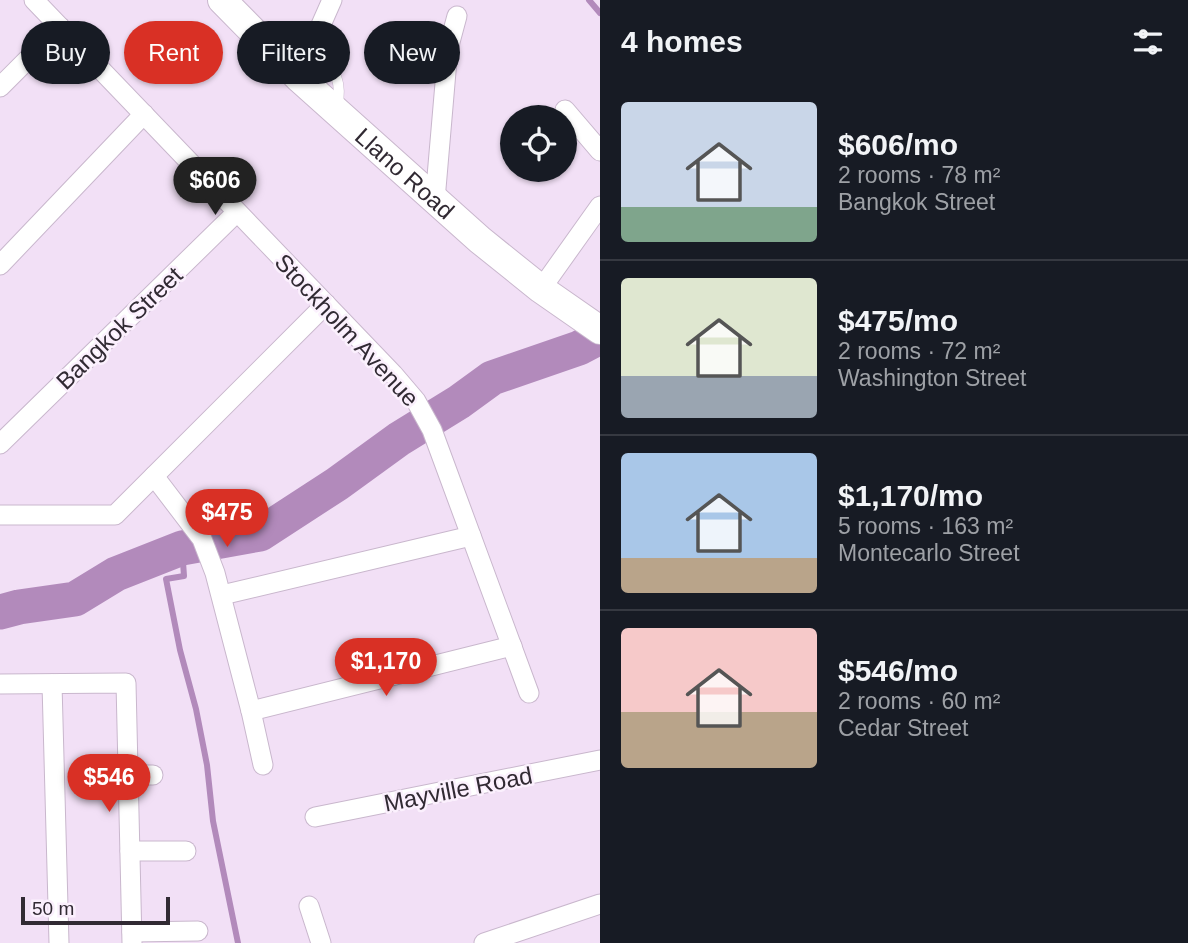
<!DOCTYPE html>
<html lang="en">
<head>
<meta charset="utf-8">
<style>
	body { margin:0; font-family:Helvetica,sans-serif; background:#20242c; color:#f1f3f6; height:100vh; display:flex; flex-direction:column; font-size:26px; white-space:nowrap }
	* { box-sizing:border-box; margin:0 }
	p { font-size:23px; color:#9ea1a6 }
	.icon { flex:none; width:38px; height:38px; fill:none; stroke:currentColor; stroke-width:2; stroke-linecap:round; stroke-linejoin:round }
	.map { position:relative; flex:1; overflow:hidden }
	.drawer { display:flex; flex-direction:column; background:#171b24; width:588px }
	.drawer>* { flex:none }
	.guide { position:absolute; left:21px; top:21px; width:472px; height:63px; display:flex; gap:14px }
	.tools { position:absolute; left:500px; top:105px; display:grid; gap:14px }
	.tools a { display:grid; place-items:center; width:77px; height:77px; border-radius:50%; background:#171b24; box-shadow:0 2px 5px #0004; font-size:35px }
	.scale { position:absolute; left:21px; bottom:18px; width:149px; box-sizing:border-box; padding-left:7px; border:4px solid #312a33; border-top:0; font-size:19px; line-height:24px; white-space:nowrap; color:#312a33; -webkit-text-stroke:5px #fbf0fd; paint-order:stroke }
	.price { position:absolute; translate:-50% -60px; padding:0 16px; border-radius:24px; background:#d93025; color:#fff; font-size:23px; line-height:46px; filter:drop-shadow(0 2px 4px #0008) }
	.price::after { content:''; position:absolute; left:50%; top:42px; width:21px; height:16px; margin-left:-10px; background:inherit; clip-path:polygon(0 0,100% 0,50% 100%) }
	.price.active { background:#222; color:#fff }
	ul { padding:0; list-style:none }
	li { display:flex; align-items:center; gap:21px; height:175px; padding:0 21px }
	li+li { border-top:2px solid #363941 }
	li span { display:grid; place-items:center; flex:none; width:196px; height:140px; border-radius:7px; color:#555 }
	li>.icon { margin-inline-start:auto }
	span .icon { width:84px; height:84px; fill:#fffc; stroke-width:1 }
	li b { font-size:30px }
	h2 { display:flex; justify-content:space-between; align-items:center; height:84px; padding:0 21px; font-size:30px }
	.pill { padding:0 24px; border-radius:32px; background:#171b24; box-shadow:0 2px 5px #0004; font-size:24px; line-height:63px }
	.pill.active { background:#d93025; color:#fff }
	main { display:flex; flex:1; min-height:0 }
	.map>svg:first-child { display:block }
</style>
</head>
<body>
<main>
<div class="map">
<svg width="600" height="943" viewBox="0 0 600 943">
	<rect width="100%" height="100%" fill="#f2e0f6"/>
	<g fill="none" stroke-linecap="round" stroke-linejoin="round">
		<g stroke="#b28abb" stroke-width="6">
			<path d="M589,0l11,13"/>
			<path d="M182,548l2,28 -18,3 14,71 16,59 11,56 6,56 25,122"/>
		</g>
		<path stroke="#b28abb" stroke-width="35" d="M0,612l19,-5 56,-8 41,-25 66,-26 78,-14 77,-50 62,-45 60,-37 33,-24 87,-30 21,-11"/>
		<defs>
			<path id="lane" d="M313,44c18,24 31,32 24,64"/>
			<g id="street">
				<path d="M34,0l359,374 23,27 16,29 97,263"/>
				<path d="M298,77l34,-77"/>
				<path d="M0,87l60,-60"/>
				<path d="M565,110l35,41"/>
				<path d="M435,200l12,-140 3,-18 7,-26"/>
				<path d="M0,265l144,-151"/>
				<path d="M541,289l59,-83"/>
				<path d="M0,444l237,-232"/>
				<path d="M154,476l48,63 13,34 36,138 12,54"/>
				<path d="M0,515h115l211,-211"/>
				<path d="M222,595l249,-59"/>
				<path d="M0,684l126,-1 6,260"/>
				<path d="M52,684l7,259"/>
				<path d="M251,711l261,-65"/>
				<path d="M129,775h24"/>
				<path d="M315,817l285,-57"/>
				<path d="M130,851h56"/>
				<path d="M309,906l12,37"/>
				<path d="M132,932l66,-1"/>
				<path d="M484,943l116,-39"/>
			</g>
			<g id="secondary">
				<path id="s1" d="M222,0l76,77 182,163 61,49 59,41"/>
			</g>
		</defs>
		<use href="#lane" stroke="#c9b7cd" stroke-width="11"/>
		<use href="#street" stroke="#c9b7cd" stroke-width="21"/>
		<use href="#secondary" stroke="#c9b7cd" stroke-width="30"/>
		<use href="#lane" stroke="#fff" stroke-width="10"/>
		<use href="#street" stroke="#fff" stroke-width="19"/>
		<use href="#secondary" stroke="#fff" stroke-width="28"/>
	</g>
	<g text-anchor="middle" dominant-baseline="central" stroke-width="5" stroke-linejoin="round" paint-order="stroke">
		<g font-size="24" fill="#312a33" stroke="#fbf0fd">
			<text stroke="none"><textPath href="#s1" startOffset="252">Llano Road</textPath></text>
			<text transform="translate(119 328) rotate(-44)">Bangkok Street</text>
			<text transform="translate(347 330) rotate(47)">Stockholm Avenue</text>
			<text transform="translate(458 789) rotate(-11)">Mayville Road</text>
		</g>
	</g>
</svg>
<div class="tools">
<a><svg class="icon" aria-label="locate" viewBox="0 0 24 24"><circle cx="12" cy="12" r="6"/><path d="M12 2v4M12 18v4M2 12h4M18 12h4"/></svg></a>
</div>
<div class="scale">50 m</div>
<b class="price active" style="left:215px;top:217px">$606</b>
<b class="price" style="left:227px;top:549px">$475</b>
<b class="price" style="left:386px;top:698px">$1,170</b>
<b class="price" style="left:109px;top:814px">$546</b>
<div class="guide">
<a class="pill">Buy</a>
<a class="pill active">Rent</a>
<a class="pill">Filters</a>
<a class="pill">New</a>
</div>
</div>
<section class="drawer">
<h2>4 homes<svg class="icon" aria-label="filters" viewBox="0 0 24 24"><path d="M4 7h16M4 17h16"/><circle cx="9" cy="7" r="2"/><circle cx="15" cy="17" r="2"/></svg></h2>
<ul>
<li><span style="background:linear-gradient(#c9d6e8 75%,#7fa58c 0)"><svg class="icon" aria-label="home" viewBox="0 0 24 24"><path d="M3 11l9-7 9 7M6 9v11h12V9"/></svg></span><div><b>$606/mo</b><p>2 rooms · 78 m²</p><p>Bangkok Street</p></div></li>
<li><span style="background:linear-gradient(#dfe7d0 70%,#9aa5b1 0)"><svg class="icon" aria-label="home" viewBox="0 0 24 24"><path d="M3 11l9-7 9 7M6 9v11h12V9"/></svg></span><div><b>$475/mo</b><p>2 rooms · 72 m²</p><p>Washington Street</p></div></li>
<li><span style="background:linear-gradient(#a9c7e8 75%,#b9a48a 0)"><svg class="icon" aria-label="home" viewBox="0 0 24 24"><path d="M3 11l9-7 9 7M6 9v11h12V9"/></svg></span><div><b>$1,170/mo</b><p>5 rooms · 163 m²</p><p>Montecarlo Street</p></div></li>
<li><span style="background:linear-gradient(#f6c9c9 60%,#b9a48a 0)"><svg class="icon" aria-label="home" viewBox="0 0 24 24"><path d="M3 11l9-7 9 7M6 9v11h12V9"/></svg></span><div><b>$546/mo</b><p>2 rooms · 60 m²</p><p>Cedar Street</p></div></li>
</ul>
</section>
</main>
</body>
</html>
